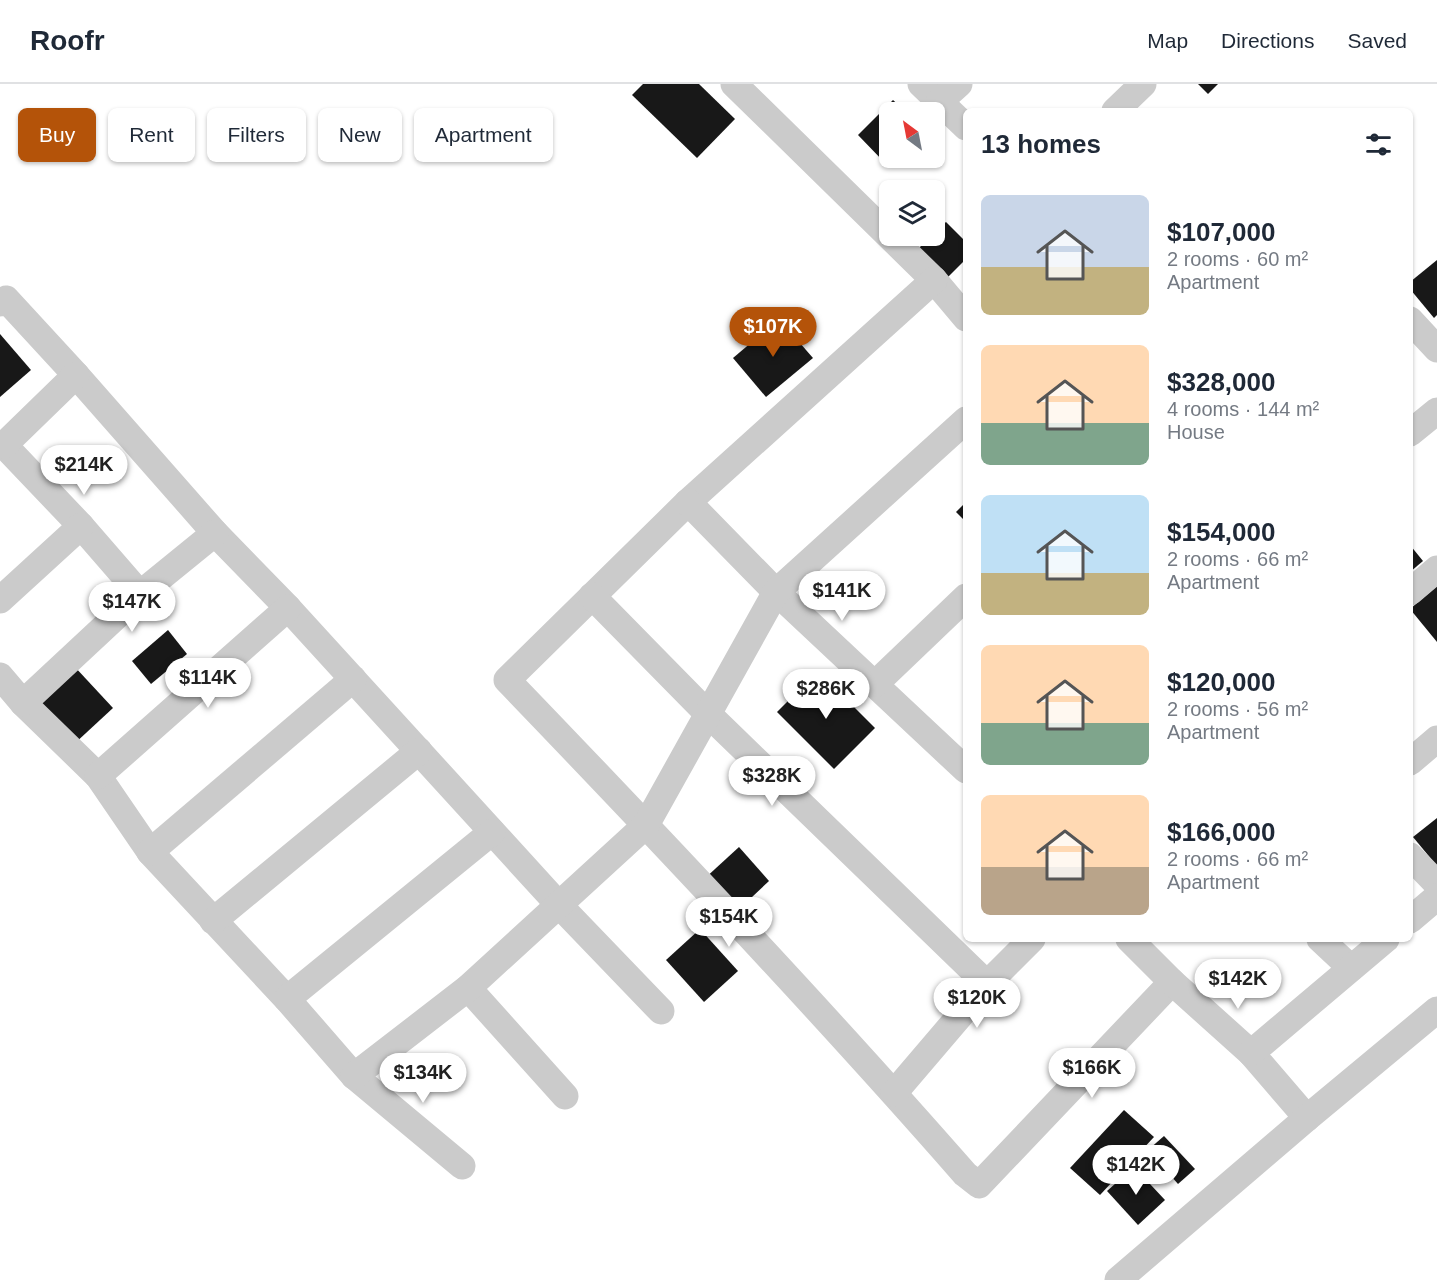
<!DOCTYPE html>
<html lang="en">
<head>
<meta charset="utf-8">
<style>
	body { margin:0; font-family:Arial,sans-serif; background:#f6f6f7; color:#1f2937; height:100vh; display:flex; flex-direction:column; font-size:22px; white-space:nowrap }
	* { box-sizing:border-box; margin:0 }
	p { font-size:20px; color:#747a83 }
	.icon { flex:none; width:33px; height:33px; fill:none; stroke:currentColor; stroke-width:2; stroke-linecap:round; stroke-linejoin:round }
	.map { position:relative; flex:1; overflow:hidden }
	.sheet { position:absolute; left:963px; top:24px; width:450px; height:834px; display:flex; flex-direction:column; background:#fff; border-radius:9px; box-shadow:0 2px 4px #0004 }
	.sheet>* { flex:none }
	.banner { position:absolute; left:18px; top:24px; width:570px; height:54px; display:flex; gap:12px }
	.needle { width:39px; rotate:328deg }
	.buttons { position:absolute; left:879px; top:18px; display:grid; gap:12px }
	.buttons a { display:grid; place-items:center; width:66px; height:66px; border-radius:9px; background:#fff; box-shadow:0 2px 4px #0004; font-size:30px }
	.price { position:absolute; translate:-50% -51px; padding:0 14px; border-radius:21px; background:#fff; color:#222; font-size:20px; line-height:39px; filter:drop-shadow(0 2px 3px #0008) }
	.price::after { content:''; position:absolute; left:50%; top:36px; width:18px; height:14px; margin-left:-9px; background:inherit; clip-path:polygon(0 0,100% 0,50% 100%) }
	.price.current { background:#b45309; color:#fff }
	ul { padding:0; list-style:none }
	li { display:flex; align-items:center; gap:18px; height:150px; padding:0 18px }
	li span { display:grid; place-items:center; flex:none; width:168px; height:120px; border-radius:9px; color:#555 }
	li>.icon { margin-inline-start:auto }
	span .icon { width:72px; height:72px; fill:#fffc; stroke-width:1 }
	li b { font-size:26px }
	h2 { display:flex; justify-content:space-between; align-items:center; height:72px; padding:0 18px; font-size:26px }
	.pill { padding:0 21px; border-radius:9px; background:#fff; box-shadow:0 2px 4px #0004; font-size:21px; line-height:54px }
	.pill.current { background:#b45309; color:#fff }
	header { display:flex; align-items:center; gap:36px; box-sizing:border-box; height:84px; padding:0 30px; background:#fff; border-bottom:2px solid #e0e1e3 }
	header strong { font-size:28px }
	nav { display:flex; gap:33px; margin-inline-start:auto; font-size:21px }
	.map>svg:first-child { display:block }
</style>
</head>
<body>
<header>
<strong>Roofr</strong>
<nav><a>Map</a><a>Directions</a><a>Saved</a></nav>
</header>
<div class="map">
<svg width="1437" height="1196" viewBox="0 0 1437 1196">
	<rect width="100%" height="100%" fill="#fff"/>
	<g fill="#181818">
		<path d="M643,0h56l36,35 -38,39 -65,-63z"/>
		<path d="M1198,0h20l-10,10z"/>
		<path d="M893,16l13,12h-16v46h1l-6,5 -27,-28z"/>
		<path d="M946,138l20,20v17l-25,25 -29,-29 19,-19h3v-4z"/>
		<path d="M1437,176v55l-3,3 -24,-29v-7z"/>
		<path d="M779,235l34,39 -47,39 -33,-39z"/>
		<path d="M0,250l31,36 -31,27z"/>
		<path d="M966,418v20l-10,-10z"/>
		<path d="M1410,461l13,16 -13,11z"/>
		<path d="M1437,502v56l-27,-33z"/>
		<path d="M168,546l19,24 -36,30 -19,-23z"/>
		<path d="M74,582l39,42 -40,37 -39,-41z"/>
		<path d="M818,587l57,57 -41,41 -57,-57z"/>
		<path d="M1437,734v48l-24,-29z"/>
		<path d="M739,763l30,34 -35,33 -31,-34z"/>
		<path d="M700,845l38,42 -34,31 -38,-42z"/>
		<path d="M1124,1026l30,27 -54,58 -30,-27z"/>
		<path d="M1164,1052l31,33 -17,15 -30,-34z"/>
		<path d="M1134,1083l31,33 -27,25 -31,-34z"/>
	</g>
	<g fill="none" stroke-linecap="round" stroke-linejoin="round">
		<g stroke="#cbcbcb" stroke-width="27">
			<path d="M734,0l200,196 32,38"/>
			<path d="M921,0l45,43"/>
			<path d="M939,18l20,-18"/>
			<path d="M1115,27l28,-27"/>
			<path d="M934,196l-246,222 -181,178c156,162 310,325 458,494l14,11 193,-203"/>
			<path d="M0,219l6,-4 70,76 139,158 73,75 271,297 102,106"/>
			<path d="M1410,236l27,29"/>
			<path d="M1410,349l27,-22"/>
			<path d="M0,361h4l77,81 59,68"/>
			<path d="M4,361l72,-70"/>
			<path d="M688,418l88,90 190,178"/>
			<path d="M1410,508l27,-23"/>
			<path d="M592,512l116,118 279,270"/>
			<path d="M0,516l81,-74"/>
			<path d="M0,592l23,27 75,73 52,76 137,147 67,77 108,90"/>
			<path d="M875,600l91,-87"/>
			<path d="M23,619l117,-109 75,-61"/>
			<path d="M1410,678l27,-23"/>
			<path d="M98,692l190,-168"/>
			<path d="M150,768l203,-173"/>
			<path d="M1410,772l27,28"/>
			<path d="M1410,836l27,-23"/>
			<path d="M213,837l206,-170"/>
			<path d="M1129,855l43,43 79,71 56,65"/>
			<path d="M1320,855l31,29"/>
			<path d="M468,904l97,108"/>
			<path d="M287,915l205,-167"/>
			<path d="M1251,969l135,-114"/>
			<path d="M354,992l114,-88 178,-163 130,-233 190,-172"/>
			<path d="M894,1009l93,-109 45,-45"/>
			<path d="M1118,1196l189,-162 130,-108"/>
		</g>
	</g>
</svg>
<div class="buttons">
<a><svg class="needle" viewBox="-14 -14 28 28"><path d="M0-13l5 13h-10z" fill="#e53935"/><path d="M0 13l5-13h-10z" fill="#747a83"/></svg></a>
<a><svg class="icon" aria-label="layers" viewBox="0 0 24 24"><path d="M12 4l9 5-9 5-9-5zM3 14l9 5 9-5"/></svg></a>
</div>
<b class="price current" style="left:773px;top:274px">$107K</b>
<b class="price" style="left:84px;top:412px">$214K</b>
<b class="price" style="left:842px;top:538px">$141K</b>
<b class="price" style="left:132px;top:549px">$147K</b>
<b class="price" style="left:208px;top:625px">$114K</b>
<b class="price" style="left:826px;top:636px">$286K</b>
<b class="price" style="left:772px;top:723px">$328K</b>
<b class="price" style="left:729px;top:864px">$154K</b>
<b class="price" style="left:1238px;top:926px">$142K</b>
<b class="price" style="left:977px;top:945px">$120K</b>
<b class="price" style="left:1092px;top:1015px">$166K</b>
<b class="price" style="left:423px;top:1020px">$134K</b>
<b class="price" style="left:1136px;top:1112px">$142K</b>
<div class="banner">
<a class="pill current">Buy</a>
<a class="pill">Rent</a>
<a class="pill">Filters</a>
<a class="pill">New</a>
<a class="pill">Apartment</a>
</div>
<section class="sheet">
<h2>13 homes<svg class="icon" aria-label="filters" viewBox="0 0 24 24"><path d="M4 7h16M4 17h16"/><circle cx="9" cy="7" r="2"/><circle cx="15" cy="17" r="2"/></svg></h2>
<ul>
<li><span style="background:linear-gradient(#c9d6e8 60%,#c2b280 0)"><svg class="icon" aria-label="home" viewBox="0 0 24 24"><path d="M3 11l9-7 9 7M6 9v11h12V9"/></svg></span><div><b>$107,000</b><p>2 rooms · 60 m²</p><p>Apartment</p></div></li>
<li><span style="background:linear-gradient(#ffd9b3 65%,#7fa58c 0)"><svg class="icon" aria-label="home" viewBox="0 0 24 24"><path d="M3 11l9-7 9 7M6 9v11h12V9"/></svg></span><div><b>$328,000</b><p>4 rooms · 144 m²</p><p>House</p></div></li>
<li><span style="background:linear-gradient(#bfe0f5 65%,#c2b280 0)"><svg class="icon" aria-label="home" viewBox="0 0 24 24"><path d="M3 11l9-7 9 7M6 9v11h12V9"/></svg></span><div><b>$154,000</b><p>2 rooms · 66 m²</p><p>Apartment</p></div></li>
<li><span style="background:linear-gradient(#ffd9b3 65%,#7fa58c 0)"><svg class="icon" aria-label="home" viewBox="0 0 24 24"><path d="M3 11l9-7 9 7M6 9v11h12V9"/></svg></span><div><b>$120,000</b><p>2 rooms · 56 m²</p><p>Apartment</p></div></li>
<li><span style="background:linear-gradient(#ffd9b3 60%,#b9a48a 0)"><svg class="icon" aria-label="home" viewBox="0 0 24 24"><path d="M3 11l9-7 9 7M6 9v11h12V9"/></svg></span><div><b>$166,000</b><p>2 rooms · 66 m²</p><p>Apartment</p></div></li>
</ul>
</section>
</div>
</body>
</html>
